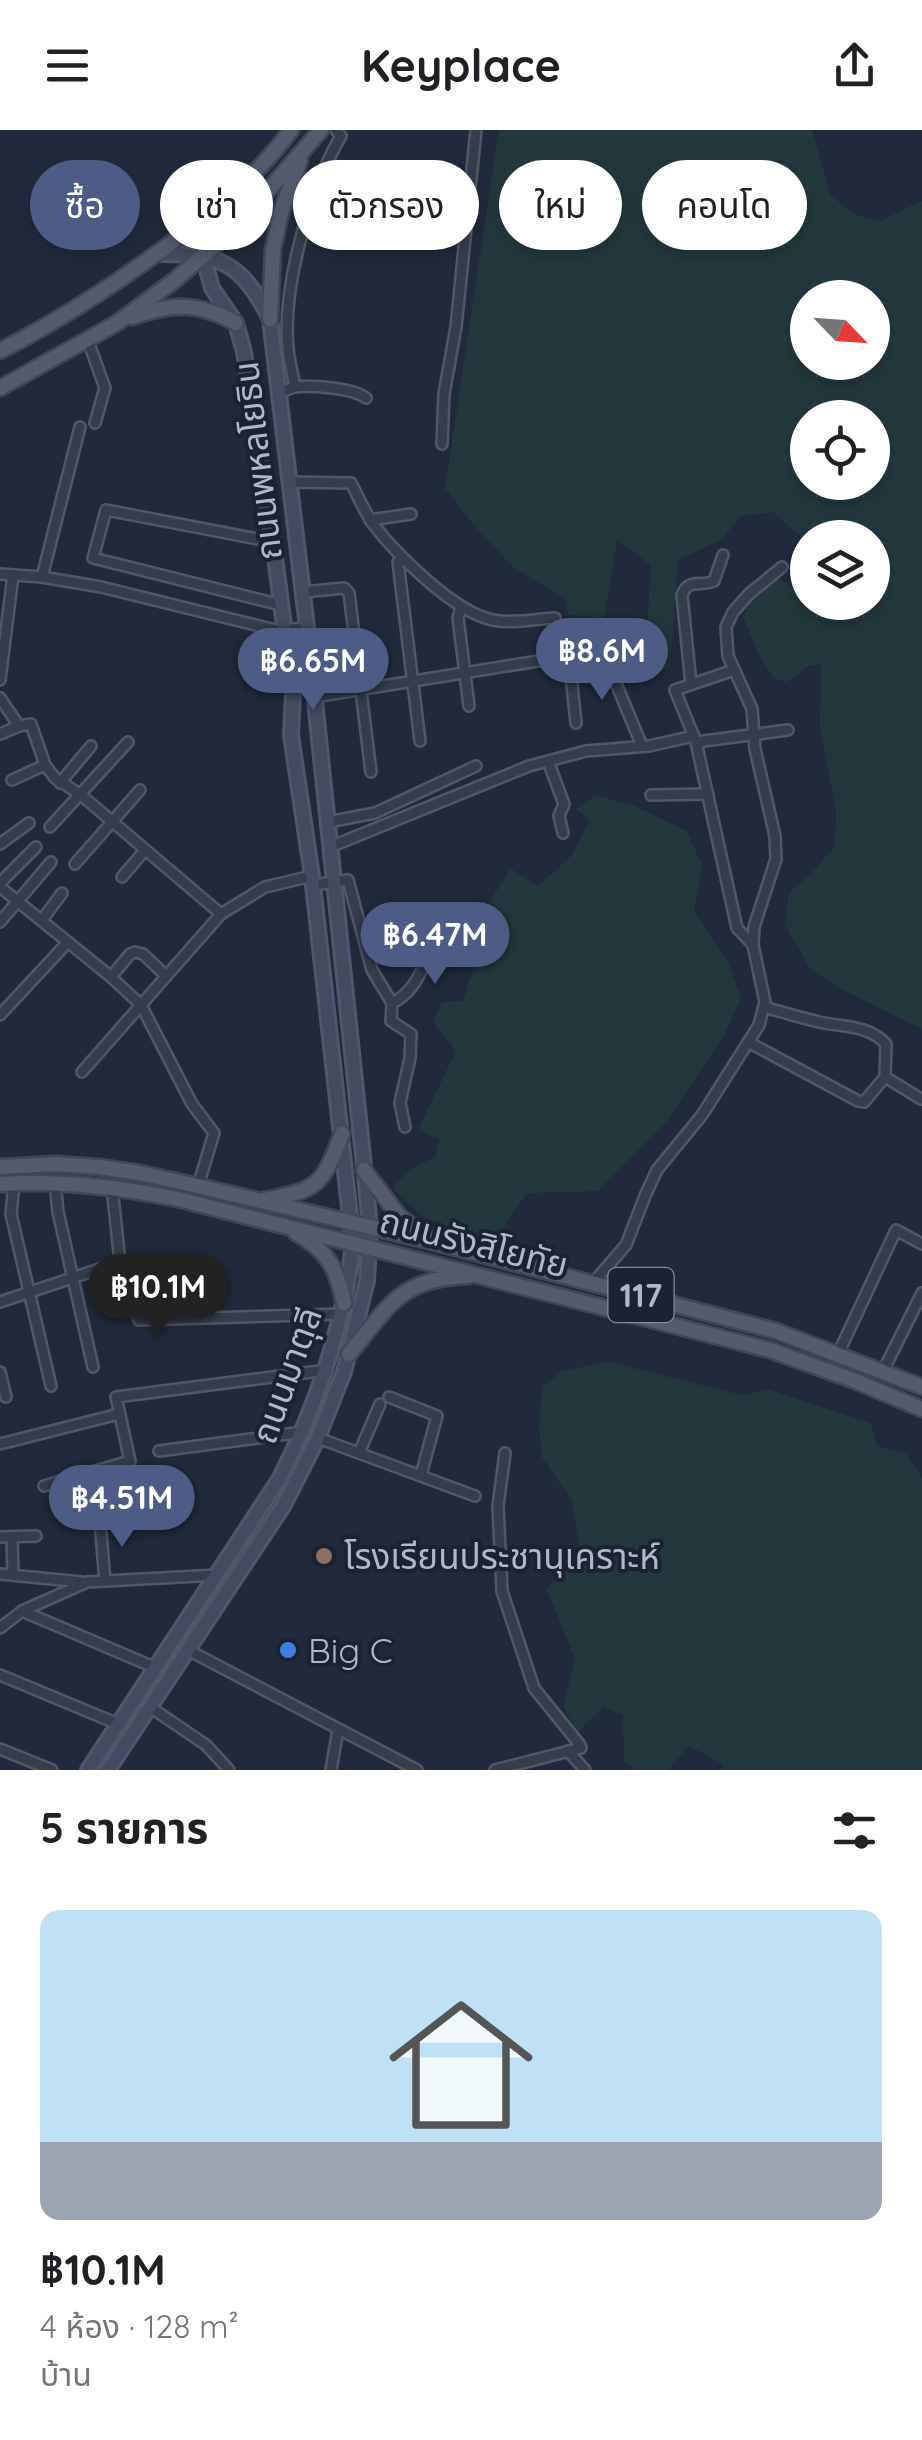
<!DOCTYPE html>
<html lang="th">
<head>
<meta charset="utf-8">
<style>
	body { margin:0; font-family:Quicksand,"Noto Sans Thai",sans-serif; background:#f6f6f6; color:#202124; height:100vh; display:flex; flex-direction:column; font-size:38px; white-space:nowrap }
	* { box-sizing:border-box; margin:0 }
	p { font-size:32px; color:#757577 }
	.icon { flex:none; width:55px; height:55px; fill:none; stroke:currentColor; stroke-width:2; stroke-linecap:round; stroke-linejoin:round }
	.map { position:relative; height:1640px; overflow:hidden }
	.panel { display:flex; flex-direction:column; background:#fff; flex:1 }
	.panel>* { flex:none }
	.hud { position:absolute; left:30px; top:30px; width:862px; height:90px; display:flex; gap:20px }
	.needle { width:65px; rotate:115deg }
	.tools { position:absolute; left:790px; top:150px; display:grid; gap:20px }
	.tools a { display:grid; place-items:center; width:100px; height:100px; border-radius:50%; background:#fff; box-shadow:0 5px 15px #0003; font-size:50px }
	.price { position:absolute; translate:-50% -85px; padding:0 22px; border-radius:35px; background:#4c5c85; color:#fff; font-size:32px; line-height:65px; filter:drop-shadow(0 2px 5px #0008) }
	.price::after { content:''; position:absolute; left:50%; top:60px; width:30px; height:22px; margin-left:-15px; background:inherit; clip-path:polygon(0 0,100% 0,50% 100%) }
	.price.on { background:#222; color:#fff }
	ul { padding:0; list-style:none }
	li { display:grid; align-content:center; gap:20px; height:530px; padding:0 40px }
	li span { display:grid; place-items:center; height:310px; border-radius:20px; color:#555 }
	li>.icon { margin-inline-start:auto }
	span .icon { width:180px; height:180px; fill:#fffc; stroke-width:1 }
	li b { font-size:42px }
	h2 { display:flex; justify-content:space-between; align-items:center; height:120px; padding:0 40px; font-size:42px }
	.pill { padding:0 35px; border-radius:45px; background:#fff; box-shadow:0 5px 15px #0003; font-size:35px; line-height:90px }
	.pill.on { background:#4c5c85; color:#fff }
	header { display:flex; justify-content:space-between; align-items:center; height:130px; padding:0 40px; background:#fff; font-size:45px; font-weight:800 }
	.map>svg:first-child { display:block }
</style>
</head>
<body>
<header><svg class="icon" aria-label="menu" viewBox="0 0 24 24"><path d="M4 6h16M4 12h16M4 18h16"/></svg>Keyplace<svg class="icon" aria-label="share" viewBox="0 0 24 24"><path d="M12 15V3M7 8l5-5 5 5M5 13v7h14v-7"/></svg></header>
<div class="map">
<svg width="922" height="1640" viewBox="0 0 922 1640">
	<rect width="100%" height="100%" fill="#212a3c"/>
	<g fill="#23383d" fill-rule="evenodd">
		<path d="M499,0h313l18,64 23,20 27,7 42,-20v828l-79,-39 -32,-20 -26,-45 4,-32 23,-20 23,-27 1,-36 -16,-83 1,-63 -13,2 -21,16 -13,-4 -15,-23 -16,-38 9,-20 25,-19 26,14 4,-4 1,14h64v-64h-64l-1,5 -33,-31 -33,4 -20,24 -43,20 -8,108 -26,10 7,-113 -34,-25 -13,78 -36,-3 -1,-15 -54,-33 -40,-43 -28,-36zM808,168h64v64h-64zM808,288h64v64h-64z"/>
		<path d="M596,665l40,12 51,24 15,35 -8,44 34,52 13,37 -20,42 -54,80 -69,70 -71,2 -24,35 -28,9 -51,-20 -31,-28 13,-17 30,-16 3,-17 -21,-9 38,-79 -23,-29 9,-20 21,-1 12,-36 -21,-10 57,-86 27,17 35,-32 16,-34 -13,-11z"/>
		<path d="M609,1232l132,33 28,-5 102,33 6,23 28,7 17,25v292h-201l2,-6 -34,-18 -21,24h-32l-12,-8 -1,-47 -19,-8 -27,26 -13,-27 11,-48 -28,-68 32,-45 -7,-44 -30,-44 -3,-33 4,-37 18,-16z"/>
	</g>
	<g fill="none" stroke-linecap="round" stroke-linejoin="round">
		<defs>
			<g id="street">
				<path d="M87,208l18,50 -10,35"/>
				<path d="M295,257c-2,-13 -6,-26 -7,-39 -6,-61 22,-159 53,-212l-5,-6"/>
				<path d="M280,263c5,-2 10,-5 15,-6 17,-2 58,1 71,11"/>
				<path d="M442,314l2,-50 12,-67 20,-197"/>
				<path d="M290,352l61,1c7,13 13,28 22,41 23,30 82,89 120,96 20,4 42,-1 62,-2"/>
				<path d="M370,390l41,-6"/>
				<path d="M273,412l-167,-32 -13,48 188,47"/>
				<path d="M398,432l22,179"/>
				<path d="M0,444l42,3 59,10 175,43 31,-2"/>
				<path d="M42,447l38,-150"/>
				<path d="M303,462l41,-4 5,5 22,179"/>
				<path d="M461,477l-3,11 11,88"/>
				<path d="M600,515l42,101"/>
				<path d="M734,540l-59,20 21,52 41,186 16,17"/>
				<path d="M0,550l13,-105"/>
				<path d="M691,554l-9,-89c6,-17 19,-8 32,-14l9,-26"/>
				<path d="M314,567l255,-41 7,67"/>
				<path d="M0,568l19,28 12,-2 14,41 10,13 26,17 140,119"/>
				<path d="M0,604l19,-8"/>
				<path d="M696,612l92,-12"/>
				<path d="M548,631l16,43 -5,12 4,17"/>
				<path d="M12,650l33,-15"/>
				<path d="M60,653l31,-37"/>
				<path d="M651,665l57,-1"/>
				<path d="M328,692l47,-9 101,-47"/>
				<path d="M50,697l78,-85"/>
				<path d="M0,714l29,-21"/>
				<path d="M330,717l199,-81 57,-15 63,-5 45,-10"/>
				<path d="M75,734l65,-74"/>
				<path d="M122,747l23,-27"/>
				<path d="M0,753l36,-36"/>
				<path d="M313,755l35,-5 24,90 20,33 -1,18 20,13 -1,24 -10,45 5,24"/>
				<path d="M0,757l111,90 30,28 51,99 22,29 -16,53"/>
				<path d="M42,790l20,-27"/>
				<path d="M0,792l51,-60"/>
				<path d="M111,847l19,-23 5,-2 8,2 23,22"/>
				<path d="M392,873c35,-17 31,-59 63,-80l4,-1 8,6"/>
				<path d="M0,885l68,-73"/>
				<path d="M748,912l110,59 6,1 21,-25 1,-33c-17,-19 -44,-17 -67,-22 -18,-4 -37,-10 -55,-15"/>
				<path d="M82,942l139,-158 44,-27 47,-11"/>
				<path d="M885,947l36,22"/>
				<path d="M55,1052l3,30 35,155"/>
				<path d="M14,1053l-3,31 40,172"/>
				<path d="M112,1057l8,75 19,58 203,-6"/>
				<path d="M593,1153l33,-38 19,-49 12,-26 45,-55 57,-90 6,-23 -12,-57 1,-18 22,-68 -1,-23 -20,-87 -3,-40 -24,-53 -2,-29 7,-15 16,-18 33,-27"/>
				<path d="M0,1172l120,-40"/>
				<path d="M838,1224l58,-124 26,14"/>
				<path d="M883,1241l39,-78"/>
				<path d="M0,1242l6,25"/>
				<path d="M389,1267l48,19 -16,59"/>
				<path d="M318,1308l157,58"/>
				<path d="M0,1314l119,-30"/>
				<path d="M159,1321l144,-19"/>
				<path d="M359,1323l21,-49"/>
				<path d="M44,1356l86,-25 -14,-64 211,-27"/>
				<path d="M100,1392l5,59"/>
				<path d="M0,1407l36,-1"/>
				<path d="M12,1407l1,38"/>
				<path d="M0,1444l82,8"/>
				<path d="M22,1481l134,57"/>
				<path d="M0,1498l22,-17 65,-29 130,-7"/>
				<path d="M188,1520l229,120"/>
				<path d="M0,1545l118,49"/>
				<path d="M150,1577l56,38 23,25"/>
				<path d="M0,1619l52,21"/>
				<path d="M568,1621l17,19"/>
				<path d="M331,1640l7,-40"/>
				<path d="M495,1640l86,-22 -1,-3 -46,-57 -32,-97 -4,-85 7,-53"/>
			</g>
			<g id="secondary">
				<path d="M88,1640l192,-292c37,-74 64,-152 73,-235l-41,-367 -21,-141 2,-41 -20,-152 -29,-190 -8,-29 -24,-35 -9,-33 -2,-13 17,-35"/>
				<path d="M108,1640l176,-265 33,-65 27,-68 23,-91 3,-53 -4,-43 -57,-541 -39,-325c-29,-58 -52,-66 -114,-65"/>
			</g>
			<g id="primary">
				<path d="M132,187c42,-14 65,-15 104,6"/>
				<path d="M270,189l3,-70 8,-37 19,-51"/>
				<path d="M0,221c62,-32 119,-69 175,-111 42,-32 85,-67 116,-110"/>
				<path d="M0,258l117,-65 58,-43 60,-52 86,-98"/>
				<path d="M0,1037l56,-3 43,3 40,6 59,13 235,56 343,89 146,56"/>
				<path d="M364,1040l35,46 29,22"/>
				<path d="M0,1054c61,-4 119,3 178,15l592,151 83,30 69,29"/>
				<path d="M264,1070c55,-10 58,-15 78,-66"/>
				<path d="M296,1103c33,19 40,34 48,70"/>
				<path d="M349,1224c41,-48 49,-75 119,-78"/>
			</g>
		</defs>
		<use href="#street" stroke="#515767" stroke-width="14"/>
		<use href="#secondary" stroke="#515767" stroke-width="18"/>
		<use href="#primary" stroke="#3f4655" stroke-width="19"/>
		<use href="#street" stroke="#353d4c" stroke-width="9"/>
		<use href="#secondary" stroke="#434b60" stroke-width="12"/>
		<use href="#primary" stroke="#535b6d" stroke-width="14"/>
	</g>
	<circle fill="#8d6e63" stroke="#1b2231" stroke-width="4" cx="324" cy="1426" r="10"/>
	<circle fill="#3f7fe0" stroke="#1b2231" stroke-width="4" cx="288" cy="1520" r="10"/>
	<g text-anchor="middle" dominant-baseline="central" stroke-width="8" stroke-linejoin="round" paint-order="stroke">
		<rect fill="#1b2231" stroke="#848a9b" stroke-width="2.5" x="608.5" y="1138" width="65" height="54" rx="8"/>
		<g font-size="32" font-weight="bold" fill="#b1b7c8">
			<text x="641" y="1165">117</text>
		</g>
		<g font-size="35" fill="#b1b7c8" stroke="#1b2231">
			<text transform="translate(257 331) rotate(-97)">ถนนพหลโยธิน</text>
			<text transform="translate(474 1112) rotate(14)">ถนนรังสิโยทัย</text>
			<text transform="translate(286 1245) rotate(-70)">ถนนมาตุลี</text>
		</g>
		<g font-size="35" fill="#b1b7c8" stroke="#1b2231" text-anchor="start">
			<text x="344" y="1426">โรงเรียนประชานุเคราะห์</text>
			<text x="308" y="1520">Big C</text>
		</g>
	</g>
</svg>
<div class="tools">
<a><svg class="needle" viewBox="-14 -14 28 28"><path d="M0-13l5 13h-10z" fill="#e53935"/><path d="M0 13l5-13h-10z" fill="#757577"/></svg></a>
<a><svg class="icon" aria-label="locate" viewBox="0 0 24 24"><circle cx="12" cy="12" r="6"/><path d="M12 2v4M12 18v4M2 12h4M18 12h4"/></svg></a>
<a><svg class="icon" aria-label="layers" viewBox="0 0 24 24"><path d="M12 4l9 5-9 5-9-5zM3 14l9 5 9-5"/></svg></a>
</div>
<b class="price" style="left:602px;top:573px">฿8.6M</b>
<b class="price" style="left:313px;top:583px">฿6.65M</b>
<b class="price" style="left:435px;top:857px">฿6.47M</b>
<b class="price on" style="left:158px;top:1209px">฿10.1M</b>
<b class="price" style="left:122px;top:1420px">฿4.51M</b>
<div class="hud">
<a class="pill on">ซื้อ</a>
<a class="pill">เช่า</a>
<a class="pill">ตัวกรอง</a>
<a class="pill">ใหม่</a>
<a class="pill">คอนโด</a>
</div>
</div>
<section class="panel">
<h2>5 รายการ<svg class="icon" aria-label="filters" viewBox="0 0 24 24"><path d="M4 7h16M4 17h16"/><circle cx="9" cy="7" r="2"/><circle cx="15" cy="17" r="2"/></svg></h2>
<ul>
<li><span style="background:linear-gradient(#bfe0f5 75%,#9aa5b1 0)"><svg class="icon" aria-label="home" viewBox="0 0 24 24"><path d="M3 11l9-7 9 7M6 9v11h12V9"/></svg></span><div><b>฿10.1M</b><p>4 ห้อง · 128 m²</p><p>บ้าน</p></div></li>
</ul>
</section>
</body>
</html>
